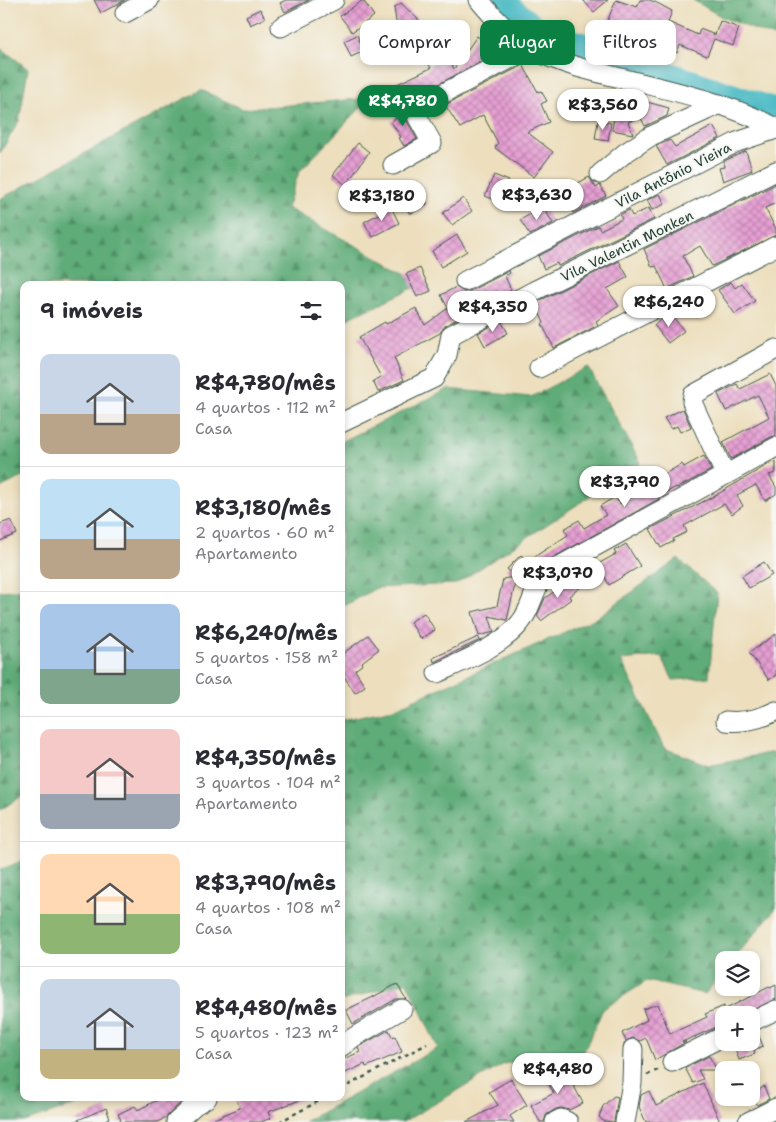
<!DOCTYPE html>
<html lang="pt">
<head>
<meta charset="utf-8">
<style>
	body { margin:0; font-family:"Shantell Sans",sans-serif; background:#f7f7f7; color:#2b2b33; height:100vh; display:flex; flex-direction:column; font-size:19px; white-space:nowrap }
	* { box-sizing:border-box; margin:0 }
	p { font-size:16px; color:#7c7c81 }
	.icon { flex:none; width:28px; height:28px; fill:none; stroke:currentColor; stroke-width:2; stroke-linecap:round; stroke-linejoin:round }
	.map { position:relative; flex:1; overflow:hidden }
	.sheet { position:absolute; left:20px; top:281px; width:325px; height:820px; display:flex; flex-direction:column; background:#fff; border-radius:10px; box-shadow:0 2px 8px #0003 }
	.sheet>* { flex:none }
	.guide { position:absolute; left:360px; top:20px; width:340px; height:45px; display:flex; gap:10px }
	.fabs { position:absolute; left:715px; top:951px; display:grid; gap:10px }
	.fabs a { display:grid; place-items:center; width:45px; height:45px; border-radius:10px; background:#fff; box-shadow:0 2px 8px #0003; font-size:25px }
	.price { position:absolute; translate:-50% -42px; padding:0 11px; border-radius:18px; background:#fff; color:#222; font-size:16px; line-height:32px; filter:drop-shadow(0 1px 2px #0008) }
	.price::after { content:''; position:absolute; left:50%; top:30px; width:15px; height:11px; margin-left:-8px; background:inherit; clip-path:polygon(0 0,100% 0,50% 100%) }
	.price.on { background:#0b8043; color:#fff }
	ul { padding:0; list-style:none }
	li { display:flex; align-items:center; gap:15px; height:125px; padding:0 20px }
	li+li { border-top:1px solid #e1e1e2 }
	li span { display:grid; place-items:center; flex:none; width:140px; height:100px; border-radius:10px; color:#555 }
	li>.icon { margin-inline-start:auto }
	span .icon { width:60px; height:60px; fill:#fffc; stroke-width:1 }
	li b { font-size:21px }
	h2 { display:flex; justify-content:space-between; align-items:center; height:60px; padding:0 20px; font-size:21px }
	.pill { padding:0 18px; border-radius:10px; background:#fff; box-shadow:0 2px 8px #0003; font-size:18px; line-height:45px }
	.pill.on { background:#0b8043; color:#fff }
	.map>svg:first-child { display:block }
</style>
</head>
<body>
<div class="map">
<svg width="776" height="1122" viewBox="0 0 776 1122">
	<defs>
		<pattern id="forest-firs" width="22" height="20" patternUnits="userSpaceOnUse" patternTransform="scale(1.25)"><rect width="22" height="20" fill="#5eac78"/><path d="M5 1l3.5 6h-7zM16 11l3.5 6h-7z" fill="#4d8d63"/></pattern>
		<pattern id="building-cross-hatch" width="8" height="8" patternUnits="userSpaceOnUse" patternTransform="scale(1.25)"><rect width="8" height="8" fill="#e69fd3"/><path d="M0 0l8 8M0 8l8-8" fill="none" stroke="#ba83ac"/></pattern>
	</defs>
	<rect width="100%" height="100%" fill="#f6f6f2"/>
	<filter id="ink" filterUnits="userSpaceOnUse"><feTurbulence type="fractalNoise" baseFrequency=".02" numOctaves="2"/><feDisplacementMap in="SourceGraphic" scale="10" xChannelSelector="R" yChannelSelector="G"/><feConvolveMatrix kernelMatrix="1 2 1 2 8 2 1 2 1" color-interpolation-filters="sRGB"/></filter>
	<filter id="wash" filterUnits="userSpaceOnUse"><feTurbulence type="fractalNoise" baseFrequency=".0096" numOctaves="4" result="noise"/><feDisplacementMap in="SourceGraphic" scale="20" xChannelSelector="R" yChannelSelector="G"/><feGaussianBlur stdDeviation="1.12" result="paint"/><feColorMatrix in="noise" values="0 0 0 0 0 0 0 0 0 0 0 0 0 0 0 0 0 1.4 0 .05"/><feComposite in="paint" operator="in"/></filter>
	<g filter="url(#wash)">
		<rect width="100%" height="100%" fill="#eddfbd"/>
		<g fill="url(#forest-firs)" stroke="#3e7456">
			<path d="M693,0h83v38l-54,-21z"/>
			<path d="M0,47l28,22 -9,52 -19,32z"/>
			<path d="M201,90l42,19 127,-11 -71,74 -12,36 136,75 -82,39v-37h-317v191l-24,12v-289z"/>
			<path d="M588,367l53,96 -185,121 -80,4 -35,20v-166l107,-53 83,8z"/>
			<path d="M678,559l39,34 -8,84 -36,3 -12,-24 -40,4 43,88 44,17 66,-13 2,4v152l-43,52h-9v11l-19,23 -58,-13 -44,28 -30,67 -18,-22 -51,10 -101,58h-99l134,-74 -31,-66 -66,19v-281l52,-11 203,-91z"/>
			<path d="M24,589v206l-24,15v-219z"/>
			<path d="M24,860v238h73l-73,24h-24v-252z"/>
		</g>
		<g fill="none" stroke-linecap="round" stroke-linejoin="round">
			<path stroke="#4dbbc5" stroke-width="24" d="M505,0l3,6 29,23 239,81"/>
		</g>
		<g id="blocks">
			<g fill="url(#building-cross-hatch)">
				<path d="M94,0h31l-24,13z"/>
				<path d="M286,0h23l-24,12 -5,-9z"/>
				<path d="M363,0l11,16 -22,16 -12,-16z"/>
				<path d="M583,0h25l-14,12z"/>
				<path d="M616,0l21,7 3,-7h10l7,3 15,8 -4,11 30,13 2,-6 15,6 5,-14 19,7 -6,18 -19,-7 -7,17 -27,-11 -3,8 -71,-29z"/>
				<path d="M401,3l27,26 -29,12 -5,-33z"/>
				<path d="M260,9l5,9 -15,7 -4,-9z"/>
				<path d="M357,35l7,16 -13,6 -7,-16z"/>
				<path d="M477,36l18,14 -4,6 -86,46 -8,-18 34,-16 -2,-3 17,-9 8,13z"/>
				<path d="M523,65l15,27 3,-1 6,10 -6,3 8,18 -22,10 26,20 -19,25 -39,-29 3,-5 -15,-28 -23,13 -15,-23z"/>
				<path d="M617,98l30,4 22,6 -2,8 -22,10 -5,-10 -12,6 5,12 -21,-4z"/>
				<path d="M403,104l-1,5 1,5 14,25 -13,7 -5,-8 2,-1 -10,-15 6,-5 -4,-6z"/>
				<path d="M598,121l13,2 -3,18 -13,-2z"/>
				<path d="M713,126l7,12 -53,27 -11,-19 14,-6 5,7z"/>
				<path d="M358,143l11,9 -23,33 -13,-10z"/>
				<path d="M746,151l6,19 -29,11 -4,-13 6,-1 -1,-6z"/>
				<path d="M494,175l15,6 -9,21 -15,-6z"/>
				<path d="M589,177l7,11 4,-3 6,11 -33,17 -11,-21z"/>
				<path d="M776,184v19l-11,5 11,21v6l-64,31 -12,-20 -17,10 10,20 -26,13 -11,-23 -4,1 -8,-18z"/>
				<path d="M419,190l8,14 -17,10 -8,-14z"/>
				<path d="M660,194l5,10 -13,6 -5,-10z"/>
				<path d="M463,198l9,13 -20,14 -9,-12z"/>
				<path d="M391,207l8,16 -26,14 -9,-15z"/>
				<path d="M543,207l10,16 -23,12 -10,-15z"/>
				<path d="M649,208l5,11 -96,47 -1,-3 -13,6 -6,-13 60,-30 2,4 22,-11 -2,-4 9,-5 3,6z"/>
				<path d="M457,235l10,16 -26,16 -9,-16z"/>
				<path d="M619,261l9,16 -21,12 12,17 -23,15 2,4 -44,23 -12,-24 2,-1 -9,-20z"/>
				<path d="M420,268l11,23 -14,6 -11,-23z"/>
				<path d="M509,271l1,2 -5,3 6,14 -65,35 -6,8 -46,25 10,22 -26,12 -5,-11 8,-4 -22,-40 26,-15 1,2 30,-16 9,17 23,-17 -7,-13 15,-8 8,5 6,-1z"/>
				<path d="M731,282l4,6 7,-5 13,18 -20,13 -17,-24z"/>
				<path d="M670,313l14,18 -16,12 -14,-18z"/>
				<path d="M501,321l7,12 -23,13 -7,-13z"/>
				<path d="M770,374l6,12v50l-5,1 -40,22 -8,-17 46,-25 -11,-22 -32,16 -8,-17 19,-10 3,5z"/>
				<path d="M683,409l8,18 -11,5 -3,-6 -6,3 -7,-11z"/>
				<path d="M704,456l7,14 -34,18 -1,-1 -18,10 1,2 -123,68 -5,-8 37,-24 -4,-6 15,-9 5,8 22,-13 -6,-9 15,-9 5,7 32,-20 -1,-2 17,-10 14,-8 2,3z"/>
				<path d="M776,462v11l-7,2 7,12v7l-11,7 -9,-16 -19,10 6,11 -11,8 -8,-10 -40,22 3,6 -14,7 1,2 -13,7 -11,-19 66,-34 53,-31z"/>
				<path d="M11,520l6,14 -17,7v-17z"/>
				<path d="M626,544l14,22 -31,19 -11,-21 18,-10 -2,-3z"/>
				<path d="M521,555l9,8 -13,15 -10,-9z"/>
				<path d="M594,560l4,7 -16,7 -3,-6z"/>
				<path d="M764,562l8,13 -23,13 -7,-12z"/>
				<path d="M514,577l1,8 -8,35 -18,-4 5,16 -15,4 -7,-24 25,-6 6,-27z"/>
				<path d="M575,577l7,9 -13,10 2,3 -30,22 -4,-5 8,-18z"/>
				<path d="M424,613l11,17 -14,9 -11,-17z"/>
				<path d="M776,634v41l-7,5 -20,-27z"/>
				<path d="M368,635l11,14 -17,13 1,2 -8,6 10,16 -10,7 -14,-21v-17z"/>
				<path d="M478,637l2,3 -4,2 -42,20 -1,-4z"/>
				<path d="M397,984l9,15h-10l-43,25 -7,-14 25,-12z"/>
				<path d="M776,985v14l-34,16h-18v9l-42,18h4l-31,18 -9,-22 -6,3 -7,-3 -7,3 -4,-8 25,-13 -4,-11 15,-5 12,30 37,-17 -2,-3 19,-8v4l45,-23 1,1z"/>
				<path d="M389,1030l3,7 3,-1 7,16 -36,15 -1,-3 -24,11v-15l19,-8 -2,-4 2,-2z"/>
				<path d="M757,1031l6,15 -9,4 1,4 -16,6 -6,-17 18,-1v2v-11z"/>
				<path d="M709,1056l8,14h-19l5,9 -10,4 -8,-15z"/>
				<path d="M563,1066l20,37 -14,7 -8,-2 -5,1 -10,6 -2,7h-4l-9,-17 23,-12 -10,-17z"/>
				<path d="M511,1079l16,26 -17,11 4,6h-48l32,-17 -9,-13z"/>
				<path d="M703,1083l17,39h-74l-7,-15 2,-12 8,-4 7,15z"/>
				<path d="M764,1086l5,13 -12,6 -3,-11z"/>
				<path d="M614,1096l4,1 -4,25 -11,-1 -4,-4 4,-11z"/>
				<path d="M161,1098h19l3,3 -17,16 -8,5h-41l4,-2 -3,-6 17,-8 3,4z"/>
				<path d="M236,1098h67v1l-35,13 3,6 -10,4h-54l33,-14z"/>
				<path d="M106,1108l4,10 -9,4h-28z"/>
			</g>
		</g>
	</g>
	<g filter="url(#ink)">
		<use href="#blocks" fill-opacity="0" stroke="#3e5549" stroke-width="1"/>
		<g fill="none" stroke-linecap="round" stroke-linejoin="round">
			<defs>
				<g id="minor">
					<path d="M479,0c15,18 32,37 52,48 30,17 65,24 98,32 50,12 101,24 147,48"/>
					<path d="M125,13l24,-13"/>
					<path d="M281,27l53,-27"/>
					<path d="M393,165l39,-22 -19,-34 118,-61"/>
					<path d="M600,174l25,-21 26,-17 69,-32"/>
					<path d="M465,281l272,-139 39,-13"/>
					<path d="M539,368l237,-122"/>
					<path d="M341,423l93,-45 13,-23 4,-20 83,-44 242,-120"/>
					<path d="M725,474l-33,-72 1,-7 83,-46"/>
					<path d="M437,673c26,-12 65,-27 83,-50 12,-14 13,-34 25,-49l231,-127"/>
					<path d="M726,721c19,2 34,-2 50,-10"/>
					<path d="M751,1022l25,-12"/>
					<path d="M341,1047l13,-10 48,-28"/>
					<path d="M672,1062l52,-26"/>
					<path d="M176,1122l19,-17 12,-7"/>
					<path d="M555,1122l6,-3 7,3"/>
					<path d="M625,1122l7,-39 1,-34"/>
					<path d="M748,1122l28,-14"/>
				</g>
			</defs>
			<use href="#minor" stroke="#3e5549" stroke-width="21"/>
			<g stroke="#3e5549" stroke-width="2.5" stroke-dasharray="4 4" stroke-linecap="butt">
				<path d="M647,1075l13,-6"/>
				<path d="M341,1089l86,-45"/>
				<path d="M279,1122l46,-24"/>
			</g>
			<use href="#minor" stroke="#fff" stroke-width="19"/>
		</g>
	</g>
	<g text-anchor="middle" dominant-baseline="central" stroke-width="4" stroke-linejoin="round" paint-order="stroke">
		<g font-size="14" fill="#1f3d34" stroke="#f6f6f2">
			<text transform="translate(673 175) rotate(-27)">Vila Antônio Vieira</text>
			<text transform="translate(627 246) rotate(-26)">Vila Valentin Monken</text>
		</g>
	</g>
</svg>
<div class="fabs">
<a><svg class="icon" aria-label="layers" viewBox="0 0 24 24"><path d="M12 4l9 5-9 5-9-5zM3 14l9 5 9-5"/></svg></a>
<a>+</a>
<a>−</a>
</div>
<b class="price on" style="left:403px;top:127px">R$4,780</b>
<b class="price" style="left:603px;top:131px">R$3,560</b>
<b class="price" style="left:537px;top:221px">R$3,630</b>
<b class="price" style="left:382px;top:222px">R$3,180</b>
<b class="price" style="left:669px;top:328px">R$6,240</b>
<b class="price" style="left:493px;top:333px">R$4,350</b>
<b class="price" style="left:625px;top:508px">R$3,790</b>
<b class="price" style="left:558px;top:599px">R$3,070</b>
<b class="price" style="left:558px;top:1095px">R$4,480</b>
<div class="guide">
<a class="pill">Comprar</a>
<a class="pill on">Alugar</a>
<a class="pill">Filtros</a>
</div>
<section class="sheet">
<h2>9 imóveis<svg class="icon" aria-label="filters" viewBox="0 0 24 24"><path d="M4 7h16M4 17h16"/><circle cx="9" cy="7" r="2"/><circle cx="15" cy="17" r="2"/></svg></h2>
<ul>
<li><span style="background:linear-gradient(#c9d6e8 60%,#b9a48a 0)"><svg class="icon" aria-label="home" viewBox="0 0 24 24"><path d="M3 11l9-7 9 7M6 9v11h12V9"/></svg></span><div><b>R$4,780/mês</b><p>4 quartos · 112 m²</p><p>Casa</p></div></li>
<li><span style="background:linear-gradient(#bfe0f5 60%,#b9a48a 0)"><svg class="icon" aria-label="home" viewBox="0 0 24 24"><path d="M3 11l9-7 9 7M6 9v11h12V9"/></svg></span><div><b>R$3,180/mês</b><p>2 quartos · 60 m²</p><p>Apartamento</p></div></li>
<li><span style="background:linear-gradient(#a9c7e8 65%,#7fa58c 0)"><svg class="icon" aria-label="home" viewBox="0 0 24 24"><path d="M3 11l9-7 9 7M6 9v11h12V9"/></svg></span><div><b>R$6,240/mês</b><p>5 quartos · 158 m²</p><p>Casa</p></div></li>
<li><span style="background:linear-gradient(#f6c9c9 65%,#9aa5b1 0)"><svg class="icon" aria-label="home" viewBox="0 0 24 24"><path d="M3 11l9-7 9 7M6 9v11h12V9"/></svg></span><div><b>R$4,350/mês</b><p>3 quartos · 104 m²</p><p>Apartamento</p></div></li>
<li><span style="background:linear-gradient(#ffd9b3 60%,#8fb573 0)"><svg class="icon" aria-label="home" viewBox="0 0 24 24"><path d="M3 11l9-7 9 7M6 9v11h12V9"/></svg></span><div><b>R$3,790/mês</b><p>4 quartos · 108 m²</p><p>Casa</p></div></li>
<li><span style="background:linear-gradient(#c9d6e8 70%,#c2b280 0)"><svg class="icon" aria-label="home" viewBox="0 0 24 24"><path d="M3 11l9-7 9 7M6 9v11h12V9"/></svg></span><div><b>R$4,480/mês</b><p>5 quartos · 123 m²</p><p>Casa</p></div></li>
</ul>
</section>
</div>
</body>
</html>
